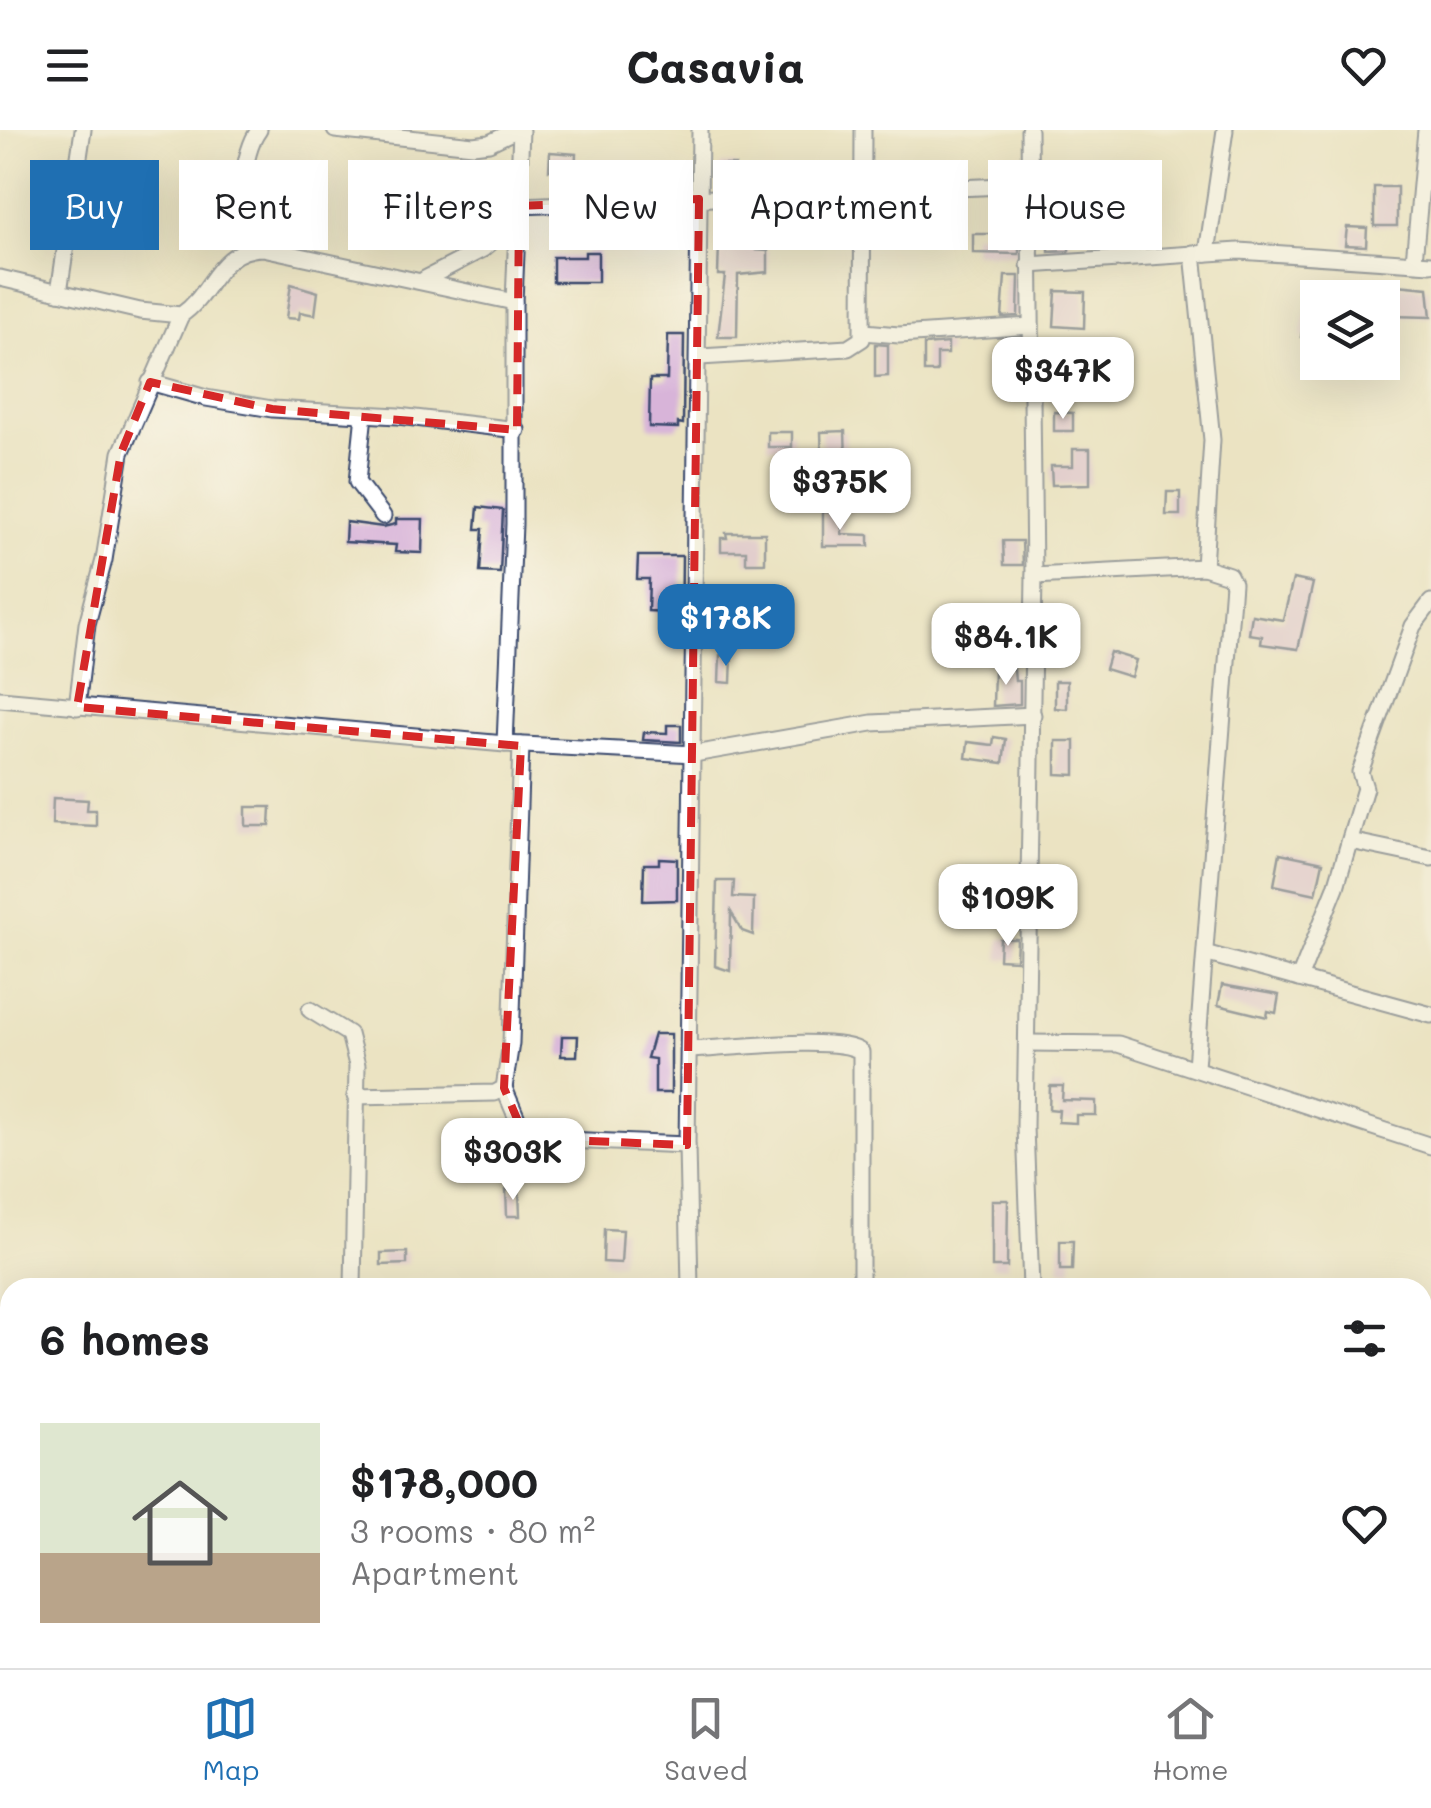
<!DOCTYPE html>
<html lang="en">
<head>
<meta charset="utf-8">
<style>
	body { margin:0; font-family:Mali,sans-serif; background:#f6f6f6; color:#202124; height:100vh; display:flex; flex-direction:column; font-size:38px; white-space:nowrap }
	* { box-sizing:border-box; margin:0 }
	p { font-size:32px; color:#757577 }
	.icon { flex:none; width:55px; height:55px; fill:none; stroke:currentColor; stroke-width:2; stroke-linecap:round; stroke-linejoin:round }
	.map { position:relative; flex:1; overflow:hidden }
	.side { position:absolute; left:0px; top:1148px; width:1432px; height:392px; display:flex; flex-direction:column; background:#fff; border-radius:30px 30px 0 0; box-shadow:0 10px 40px #0002 }
	.side>* { flex:none }
	.top-card { position:absolute; left:30px; top:30px; width:1372px; height:90px; display:flex; gap:20px }
	.tools { position:absolute; left:1300px; top:150px; display:grid; gap:20px }
	.tools a { display:grid; place-items:center; width:100px; height:100px; border-radius:0px; background:#fff; box-shadow:0 10px 40px #0002; font-size:50px }
	.price { position:absolute; translate:-50% -85px; padding:0 22px; border-radius:20px; background:#fff; color:#222; font-size:32px; line-height:65px; filter:drop-shadow(0 2px 5px #0008) }
	.price::after { content:''; position:absolute; left:50%; top:60px; width:30px; height:22px; margin-left:-15px; background:inherit; clip-path:polygon(0 0,100% 0,50% 100%) }
	.price.current { background:#1f6fb2; color:#fff }
	ul { padding:0; list-style:none }
	li { display:flex; align-items:center; gap:30px; height:250px; padding:0 40px }
	li+li { border-top:2px solid #e0e0e0 }
	li span { display:grid; place-items:center; flex:none; width:280px; height:200px; border-radius:0px; color:#555 }
	li>.icon { margin-inline-start:auto }
	span .icon { width:120px; height:120px; fill:#fffc; stroke-width:1 }
	li b { font-size:42px }
	h2 { display:flex; justify-content:space-between; align-items:center; height:120px; padding:0 40px; font-size:42px }
	.chip { padding:0 35px; border-radius:0px; background:#fff; box-shadow:0 10px 40px #0002; font-size:35px; line-height:90px }
	.chip.current { background:#1f6fb2; color:#fff }
	header { display:flex; justify-content:space-between; align-items:center; height:130px; padding:0 40px; background:#fff; font-size:45px; font-weight:700 }
	.tab-bar { display:flex; justify-content:space-around; align-items:center; height:140px; border-top:2px solid #e0e0e0; background:#fff; font-size:28px; color:#757577 }
	.tab-bar a { display:grid; justify-items:center; gap:5px }
	.tab-bar .current { color:#1f6fb2 }
	.map>svg:first-child { display:block }
</style>
</head>
<body>
<header><svg class="icon" aria-label="menu" viewBox="0 0 24 24"><path d="M4 6h16M4 12h16M4 18h16"/></svg>Casavia<svg class="icon" aria-label="heart" viewBox="0 0 24 24"><path d="M12 20l-8-8c-3-5 5-10 8-4 3-6 11-1 8 4z"/></svg></header>
<div class="map">
<svg width="1431" height="1538" viewBox="0 0 1431 1538">
	<rect width="100%" height="100%" fill="#fbf7ec"/>
	<filter id="ink" filterUnits="userSpaceOnUse"><feTurbulence type="fractalNoise" baseFrequency=".01" numOctaves="2"/><feDisplacementMap in="SourceGraphic" scale="20" xChannelSelector="R" yChannelSelector="G"/><feConvolveMatrix kernelMatrix="1 2 1 2 8 2 1 2 1" color-interpolation-filters="sRGB"/></filter>
	<filter id="wash" filterUnits="userSpaceOnUse"><feTurbulence type="fractalNoise" baseFrequency=".0048" numOctaves="4" result="noise"/><feDisplacementMap in="SourceGraphic" scale="40" xChannelSelector="R" yChannelSelector="G"/><feGaussianBlur stdDeviation="2.25" result="paint"/><feColorMatrix in="noise" values="0 0 0 0 0 0 0 0 0 0 0 0 0 0 0 0 0 1.4 0 .05"/><feComposite in="paint" operator="in"/></filter>
	<g filter="url(#wash)">
		<rect width="100%" height="100%" fill="#ebe3c2"/>
		<g id="blocks">
			<g fill="#d8b4d9">
				<path d="M550,22l26,2 -1,17 -26,-1z"/>
				<path d="M721,35h14v21l-18,1z"/>
				<path d="M834,37h18v14l-37,2v-4l19,-1z"/>
				<rect x="1374" y="57" width="23" height="39"/>
				<path d="M1347,97l20,1 -1,18 -21,-1z"/>
				<path d="M995,99h24v25l-46,-1v-19h22z"/>
				<path d="M1049,103h20v18l-20,1z"/>
				<path d="M735,104l23,2 -2,14 12,1v21l-30,3 -1,62h-19l7,-62h-7l1,-32 15,1z"/>
				<path d="M585,122h13v30h-45v-25h32z"/>
				<path d="M1005,146h14l-1,40 -16,1z"/>
				<path d="M1376,153l52,5 3,29 -41,-1v-9h-8v-9h-6z"/>
				<path d="M291,154l27,8 -3,23 -15,-3 -1,7 -13,-1z"/>
				<path d="M1056,161l29,1 -1,36 -30,-2z"/>
				<path d="M1307,179l11,2v30l-17,-4z"/>
				<path d="M668,205h16l-1,89 -5,-1v5l-29,-1 1,-48h17z"/>
				<path d="M948,213v11h-11v18h-13v-27z"/>
				<path d="M875,214l13,1v31l-13,1z"/>
				<path d="M1054,282l19,1v18h-19z"/>
				<path d="M845,301l1,29 -24,1 -1,-29z"/>
				<rect x="768" y="302" width="24" height="15"/>
				<path d="M1073,319h17v35l-38,1 -1,-19h22z"/>
				<path d="M1167,362h13v23h-14z"/>
				<path d="M478,377l25,3 -3,63 -20,-1 3,-43h-7z"/>
				<path d="M823,382h19v22l27,1v11h-46z"/>
				<path d="M396,389h27l-1,34 -27,-1 1,-7 -51,-3 1,-20 37,5 13,-3z"/>
				<path d="M726,403h39v30h-19v-12h-25v-13h6z"/>
				<path d="M1003,411h19l1,24h-19z"/>
				<path d="M638,426h44l-1,91h-13l1,-35 -21,-1 1,-32h-12z"/>
				<path d="M1293,449l20,4 -15,66 -37,-5 1,-8 -13,-2 3,-19 31,5z"/>
				<path d="M1110,522l26,8 -5,17 -26,-8z"/>
				<path d="M720,525l12,1 -1,27 -12,-1z"/>
				<path d="M994,539h20l1,12h5v23l-27,2z"/>
				<path d="M1055,551h12v28l-12,-1z"/>
				<path d="M667,595h14v17l-38,-2 1,-8 23,1z"/>
				<path d="M994,607l12,2 -3,24 -37,-5 2,-16 25,3z"/>
				<path d="M1056,611h19v34l-19,-1z"/>
				<path d="M53,668l35,2 -1,10h9v16l-44,-2z"/>
				<path d="M246,677h25l-1,19h-24z"/>
				<path d="M1280,723l43,9 -7,32 -42,-9z"/>
				<path d="M659,728l18,1v41l-34,1 1,-37h15z"/>
				<path d="M717,751h17l-1,16 21,1 -1,37 -11,-4 -11,-19 -1,59 -15,-5z"/>
				<path d="M1000,809h17l-1,21 -17,-1z"/>
				<path d="M1222,855l57,10 -3,18 -8,-2 -1,6 -49,-12z"/>
				<path d="M654,904h17v59h-16v-34l-8,-1z"/>
				<path d="M562,906h16l-1,20h-16z"/>
				<path d="M1050,956h13l-1,14 34,1v14h-20v8l-18,-1 1,-12 -10,-1z"/>
				<path d="M506,1060h13l1,26h-13z"/>
				<path d="M992,1070h16l-1,67h-15z"/>
				<path d="M604,1099l19,1 -2,33 -18,-1z"/>
				<path d="M1060,1111h13l-1,29h-12z"/>
				<path d="M407,1122v12l-26,1v-12z"/>
			</g>
		</g>
	</g>
	<g filter="url(#ink)">
		<use href="#blocks" fill-opacity="0" stroke="#3a4a6d" stroke-width="2.5"/>
		<g fill="none" stroke-linecap="round" stroke-linejoin="round">
			<defs>
				<g id="minor">
					<path d="M335,0l138,15 16,-2 27,-13"/>
					<path d="M1029,0l5,446 -9,551 6,161"/>
					<path d="M519,76l510,-21"/>
					<path d="M244,118c-8,-26 -2,-96 15,-118"/>
					<path d="M1193,123l19,187 -8,127"/>
					<path d="M1207,123l18,-123"/>
					<path d="M1414,131l12,-131"/>
					<path d="M1029,135l210,-14 192,13"/>
					<path d="M0,148l140,33 41,4c33,-22 35,-66 82,-67l251,54"/>
					<path d="M425,149l58,-30 35,-30"/>
					<path d="M59,162l24,-162"/>
					<path d="M864,202l35,3 132,-9"/>
					<path d="M700,227l148,-9 14,-9 1,-209"/>
					<path d="M150,252l56,16 66,11 126,7 119,14"/>
					<path d="M364,284l-7,68 26,34"/>
					<path d="M1034,446l170,-9 25,8 4,8 -37,484"/>
					<path d="M0,569l505,45 189,10 178,-31 161,-8"/>
					<path d="M77,577l10,-83 17,-64 17,-107 60,-138"/>
					<path d="M505,614l9,-220v-222l7,-172"/>
					<path d="M1350,711l81,17"/>
					<path d="M1208,824l223,61"/>
					<path d="M1299,849l37,-92 29,-99 -5,-16 53,-146 18,-24"/>
					<path d="M310,880l39,24 8,31 -4,223"/>
					<path d="M1029,913l89,1 313,102"/>
					<path d="M690,920c32,-1 150,-16 171,2v236"/>
					<path d="M504,958l17,40 18,11 148,6"/>
					<path d="M355,966l140,-3 9,-5 7,-45 10,-298"/>
					<path d="M690,1158l-3,-143 13,-1015"/>
					<path d="M1422,1288l9,-13"/>
					<path d="M0,1465h10"/>
					<path d="M342,1538v-8"/>
					<path d="M679,1538l2,-8"/>
					<path d="M1286,1538l4,-8"/>
				</g>
			</defs>
			<use href="#minor" stroke="#3a4a6d" stroke-width="19"/>
			<use href="#minor" stroke="#fff" stroke-width="15"/>
		</g>
	</g>
	<path d="M0 0H1431V1538H0ZM699,69l-12,946 -148,-6 -18,-11 -17,-40 17,-342 -444,-39 44,-254 29,-71 122,27 245,21 2,-224z" fill="#ebe3c2" fill-opacity=".55" fill-rule="evenodd"/>
	<path fill="none" stroke="#d62828" stroke-width="8" stroke-dasharray="20 12" stroke-linejoin="round" d="M699,69l-12,946 -148,-6 -18,-11 -17,-40 17,-342 -444,-39 44,-254 29,-71 122,27 245,21 2,-224z"/>
</svg>
<div class="tools">
<a><svg class="icon" aria-label="layers" viewBox="0 0 24 24"><path d="M12 4l9 5-9 5-9-5zM3 14l9 5 9-5"/></svg></a>
</div>
<b class="price" style="left:1063px;top:292px">$347K</b>
<b class="price" style="left:840px;top:403px">$375K</b>
<b class="price current" style="left:726px;top:539px">$178K</b>
<b class="price" style="left:1006px;top:558px">$84.1K</b>
<b class="price" style="left:1008px;top:819px">$109K</b>
<b class="price" style="left:513px;top:1073px">$303K</b>
<div class="top-card">
<a class="chip current">Buy</a>
<a class="chip">Rent</a>
<a class="chip">Filters</a>
<a class="chip">New</a>
<a class="chip">Apartment</a>
<a class="chip">House</a>
</div>
<section class="side">
<h2>6 homes<svg class="icon" aria-label="filters" viewBox="0 0 24 24"><path d="M4 7h16M4 17h16"/><circle cx="9" cy="7" r="2"/><circle cx="15" cy="17" r="2"/></svg></h2>
<ul>
<li><span style="background:linear-gradient(#dfe7d0 65%,#b9a48a 0)"><svg class="icon" aria-label="home" viewBox="0 0 24 24"><path d="M3 11l9-7 9 7M6 9v11h12V9"/></svg></span><div><b>$178,000</b><p>3 rooms · 80 m²</p><p>Apartment</p></div><svg class="icon" aria-label="heart" viewBox="0 0 24 24"><path d="M12 20l-8-8c-3-5 5-10 8-4 3-6 11-1 8 4z"/></svg></li>
</ul>
</section>
</div>
<nav class="tab-bar">
<a class="current"><svg class="icon" aria-label="map" viewBox="0 0 24 24"><path d="M3 6l6-2 6 2 6-2v14l-6 2-6-2-6 2zM9 4v14M15 6v14"/></svg>Map</a>
<a><svg class="icon" aria-label="saved" viewBox="0 0 24 24"><path d="M7 4h10v16l-5-4-5 4z"/></svg>Saved</a>
<a><svg class="icon" aria-label="home" viewBox="0 0 24 24"><path d="M3 11l9-7 9 7M6 9v11h12V9"/></svg>Home</a>
</nav>
</body>
</html>
